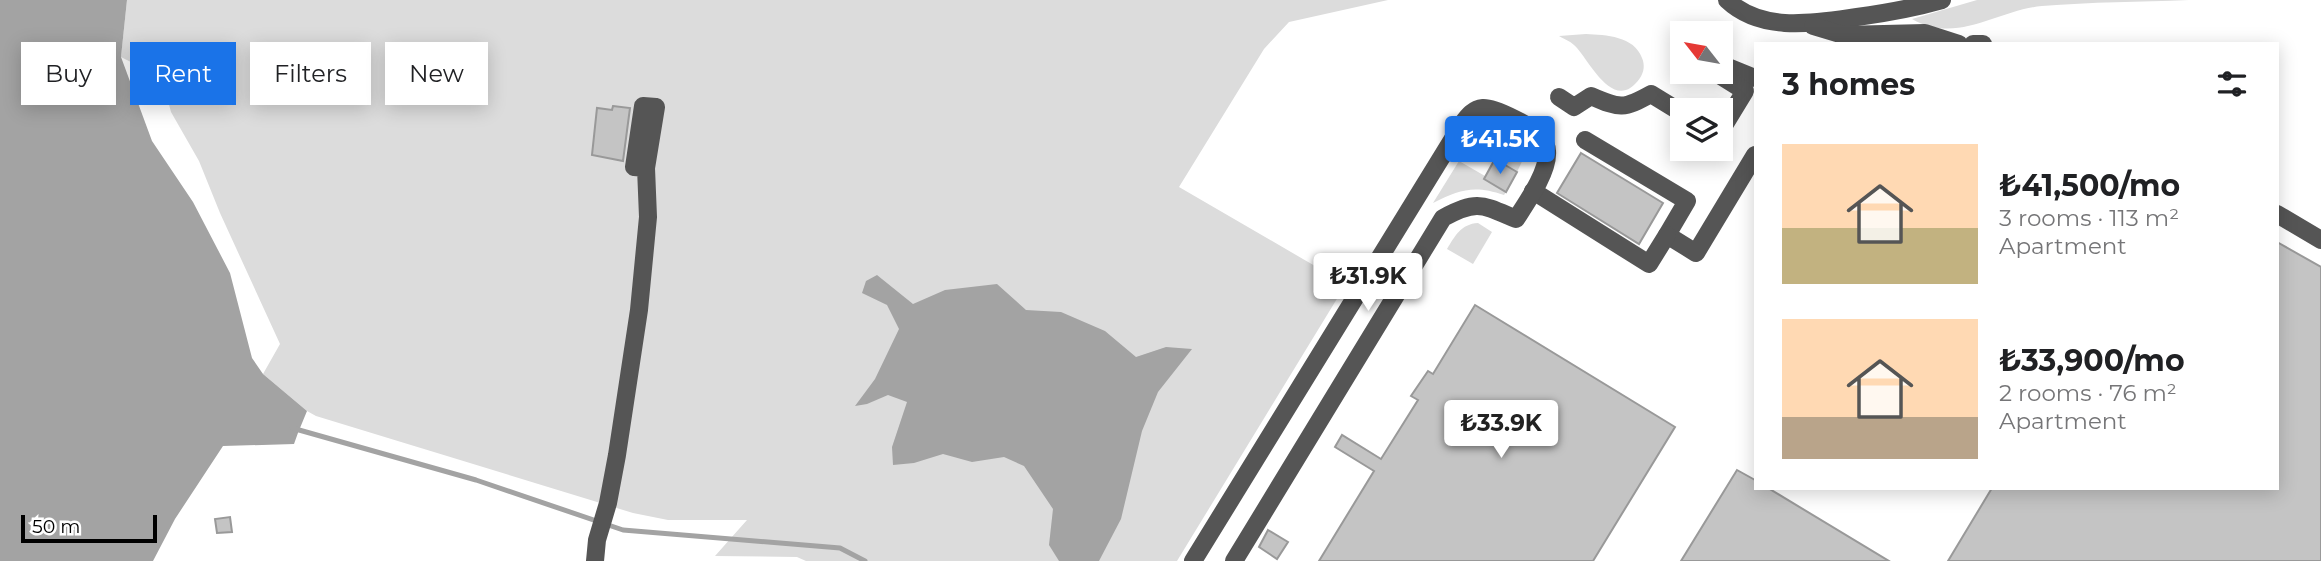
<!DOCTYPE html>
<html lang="en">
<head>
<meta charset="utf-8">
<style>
	body { margin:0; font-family:Montserrat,sans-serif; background:#f6f6f6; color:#202124; height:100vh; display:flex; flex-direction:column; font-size:26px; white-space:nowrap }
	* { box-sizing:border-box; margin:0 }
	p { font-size:23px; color:#757577 }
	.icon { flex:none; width:38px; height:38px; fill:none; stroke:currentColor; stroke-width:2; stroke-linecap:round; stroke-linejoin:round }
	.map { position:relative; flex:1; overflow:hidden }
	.side { position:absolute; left:1754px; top:42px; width:525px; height:448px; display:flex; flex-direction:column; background:#fff; border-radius:0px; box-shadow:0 4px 18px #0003 }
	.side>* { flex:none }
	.banner { position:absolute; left:21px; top:42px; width:665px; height:63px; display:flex; gap:14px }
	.needle { width:46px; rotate:301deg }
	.buttons { position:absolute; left:1670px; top:21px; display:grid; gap:14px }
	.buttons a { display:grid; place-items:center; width:63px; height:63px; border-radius:0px; background:#fff; box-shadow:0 4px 18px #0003; font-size:35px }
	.scale { position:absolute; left:21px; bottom:18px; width:136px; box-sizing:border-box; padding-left:7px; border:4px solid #000; border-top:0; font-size:19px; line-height:24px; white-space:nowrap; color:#000; -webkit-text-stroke:5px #fff; paint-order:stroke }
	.price { position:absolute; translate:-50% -60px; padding:0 16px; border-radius:7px; background:#fff; color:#222; font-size:23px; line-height:46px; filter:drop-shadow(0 2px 4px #0008) }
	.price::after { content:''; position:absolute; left:50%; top:42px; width:21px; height:16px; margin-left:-10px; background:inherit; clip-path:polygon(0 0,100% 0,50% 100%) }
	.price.on { background:#1a73e8; color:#fff }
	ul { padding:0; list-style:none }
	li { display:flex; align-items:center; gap:21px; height:175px; padding:0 28px }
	li span { display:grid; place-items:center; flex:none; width:196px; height:140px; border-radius:0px; color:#555 }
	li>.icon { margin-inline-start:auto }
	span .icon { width:84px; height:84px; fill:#fffc; stroke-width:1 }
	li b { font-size:30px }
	h2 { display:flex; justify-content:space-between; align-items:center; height:84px; padding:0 28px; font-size:30px }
	.tag { padding:0 24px; border-radius:0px; background:#fff; box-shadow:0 4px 18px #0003; font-size:24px; line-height:63px }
	.tag.on { background:#1a73e8; color:#fff }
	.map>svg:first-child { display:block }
</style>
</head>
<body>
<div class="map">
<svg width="2321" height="561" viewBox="0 0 2321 561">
	<rect width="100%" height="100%" fill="#fff"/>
	<g fill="#dcdcdc">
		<path d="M127,0h1261l-99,22 -25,27 -85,138 167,97 -169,277h-371l-9,-4 -82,-1 32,-36h-79l-35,-7 -317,-97 -9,-5 -44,-37 17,-30 -60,-131 -21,-52 -28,-49 -9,-34 -41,-21z"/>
		<path d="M1977,0h212c-49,2 -98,2 -147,6 -45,4 -84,39 -130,13z"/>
		<path d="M1586,34c20,1 48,2 56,24 3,7 2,14 -2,20 -25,36 -49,-14 -63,-30 -5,-6 -11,-8 -18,-12z"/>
		<path d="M1488,131c13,3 31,12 37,24l-8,17 -48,-28 6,-8z"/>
		<path d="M1459,161l26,15 -1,3 22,13 -2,3c-29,-10 -44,-6 -71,8z"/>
		<path d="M1478,223l14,9 -19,32 -26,-15c8,-13 14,-25 31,-26z"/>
	</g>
	<g fill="#a3a3a3">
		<path d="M0,0h127l-6,57 31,84 41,61 37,71 22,85 11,16 44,37 -7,17h-5l4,2 -5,14 -71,2 -48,73 -22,42h-153z"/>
		<path d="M877,275l36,29 32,-14 52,-6 29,26 35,2 44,19 31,26 30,-10 26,2 -34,43 -16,39 -21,88 -22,42h-40l-10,-16 4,-36 -29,-43 -20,-9 -32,5 -29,-8 -29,9 -21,2 -1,-18 15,-45 -19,-7 -21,9 -12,2 20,-27 24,-50 -12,-24 -25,-12 4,-12z"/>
	</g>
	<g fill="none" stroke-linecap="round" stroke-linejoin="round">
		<path stroke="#a3a3a3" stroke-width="5" d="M292,428l184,52 147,50 217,18 25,13"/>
	</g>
	<g fill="#c4c4c4" stroke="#999" stroke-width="2">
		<path d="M613,106l17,2 -7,53 -31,-6 5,-47 15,2z"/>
		<path d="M1581,153l82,50 -24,41 -82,-51z"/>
		<path d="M1495,159l22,13 -11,20 -22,-13z"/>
		<path d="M2277,242l44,25v294h-373l44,-73h285z"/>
		<path d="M1475,305l200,122 -82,134h-274l55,-90 -39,-24 7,-12 39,24 37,-59 -7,-4 17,-25 5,3z"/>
		<path d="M1737,470l18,10v8h13l121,73h-208z"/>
		<path d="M230,517l2,15 -15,1 -2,-14z"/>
		<path d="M1268,530l20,12 -11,17 -18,-12z"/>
	</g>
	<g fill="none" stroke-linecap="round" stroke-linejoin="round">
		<g stroke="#555" stroke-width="18">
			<path d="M1727,0c35,33 87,23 130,17 29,-4 57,-9 85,-17"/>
			<path d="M1813,26l30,9 82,-2 34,11"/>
			<path d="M1973,44h10"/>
			<path d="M1728,67l27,11"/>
			<path d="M1559,97l15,10 17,-11c29,13 33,13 60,-2l31,19"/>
			<path d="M1720,132l25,-41 -24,-15"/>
			<path d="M1585,140l102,61 -20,34 29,18 59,-98"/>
			<path d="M1533,191l116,73 18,-29"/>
			<path d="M2277,214l44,26"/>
			<path d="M595,561l2,-21 11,-37 9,-48 22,-145 9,-93 -2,-49 10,-61 -13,-1 -9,61 12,1"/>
			<path d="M1193,561l269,-437c6,-8 11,-15 21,-16 11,-1 51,19 58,28 3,3 6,11 6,15 2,20 -20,51 -31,68 -33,-14 -39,-20 -73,-1l-209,343"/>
		</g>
	</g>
</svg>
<div class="buttons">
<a><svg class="needle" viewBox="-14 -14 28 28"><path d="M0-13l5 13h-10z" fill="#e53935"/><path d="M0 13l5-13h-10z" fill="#757577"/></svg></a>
<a><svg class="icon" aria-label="layers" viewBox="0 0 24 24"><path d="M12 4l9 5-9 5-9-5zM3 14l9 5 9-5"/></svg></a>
</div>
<div class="scale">50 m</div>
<b class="price on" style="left:1500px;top:176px">₺41.5K</b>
<b class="price" style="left:1368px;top:313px">₺31.9K</b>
<b class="price" style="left:1501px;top:460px">₺33.9K</b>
<div class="banner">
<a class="tag">Buy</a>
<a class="tag on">Rent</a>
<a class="tag">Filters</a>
<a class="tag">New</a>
</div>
<section class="side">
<h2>3 homes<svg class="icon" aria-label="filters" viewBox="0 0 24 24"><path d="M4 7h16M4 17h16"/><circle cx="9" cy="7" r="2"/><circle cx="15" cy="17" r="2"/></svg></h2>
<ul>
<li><span style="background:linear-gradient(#ffd9b3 60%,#c2b280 0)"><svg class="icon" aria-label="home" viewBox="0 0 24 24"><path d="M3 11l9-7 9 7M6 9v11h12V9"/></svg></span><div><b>₺41,500/mo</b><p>3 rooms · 113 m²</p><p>Apartment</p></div></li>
<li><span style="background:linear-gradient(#ffd9b3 70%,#b9a48a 0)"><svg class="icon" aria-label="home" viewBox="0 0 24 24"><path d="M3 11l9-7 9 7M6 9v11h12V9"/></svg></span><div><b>₺33,900/mo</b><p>2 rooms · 76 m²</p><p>Apartment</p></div></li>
</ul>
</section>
</div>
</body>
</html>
